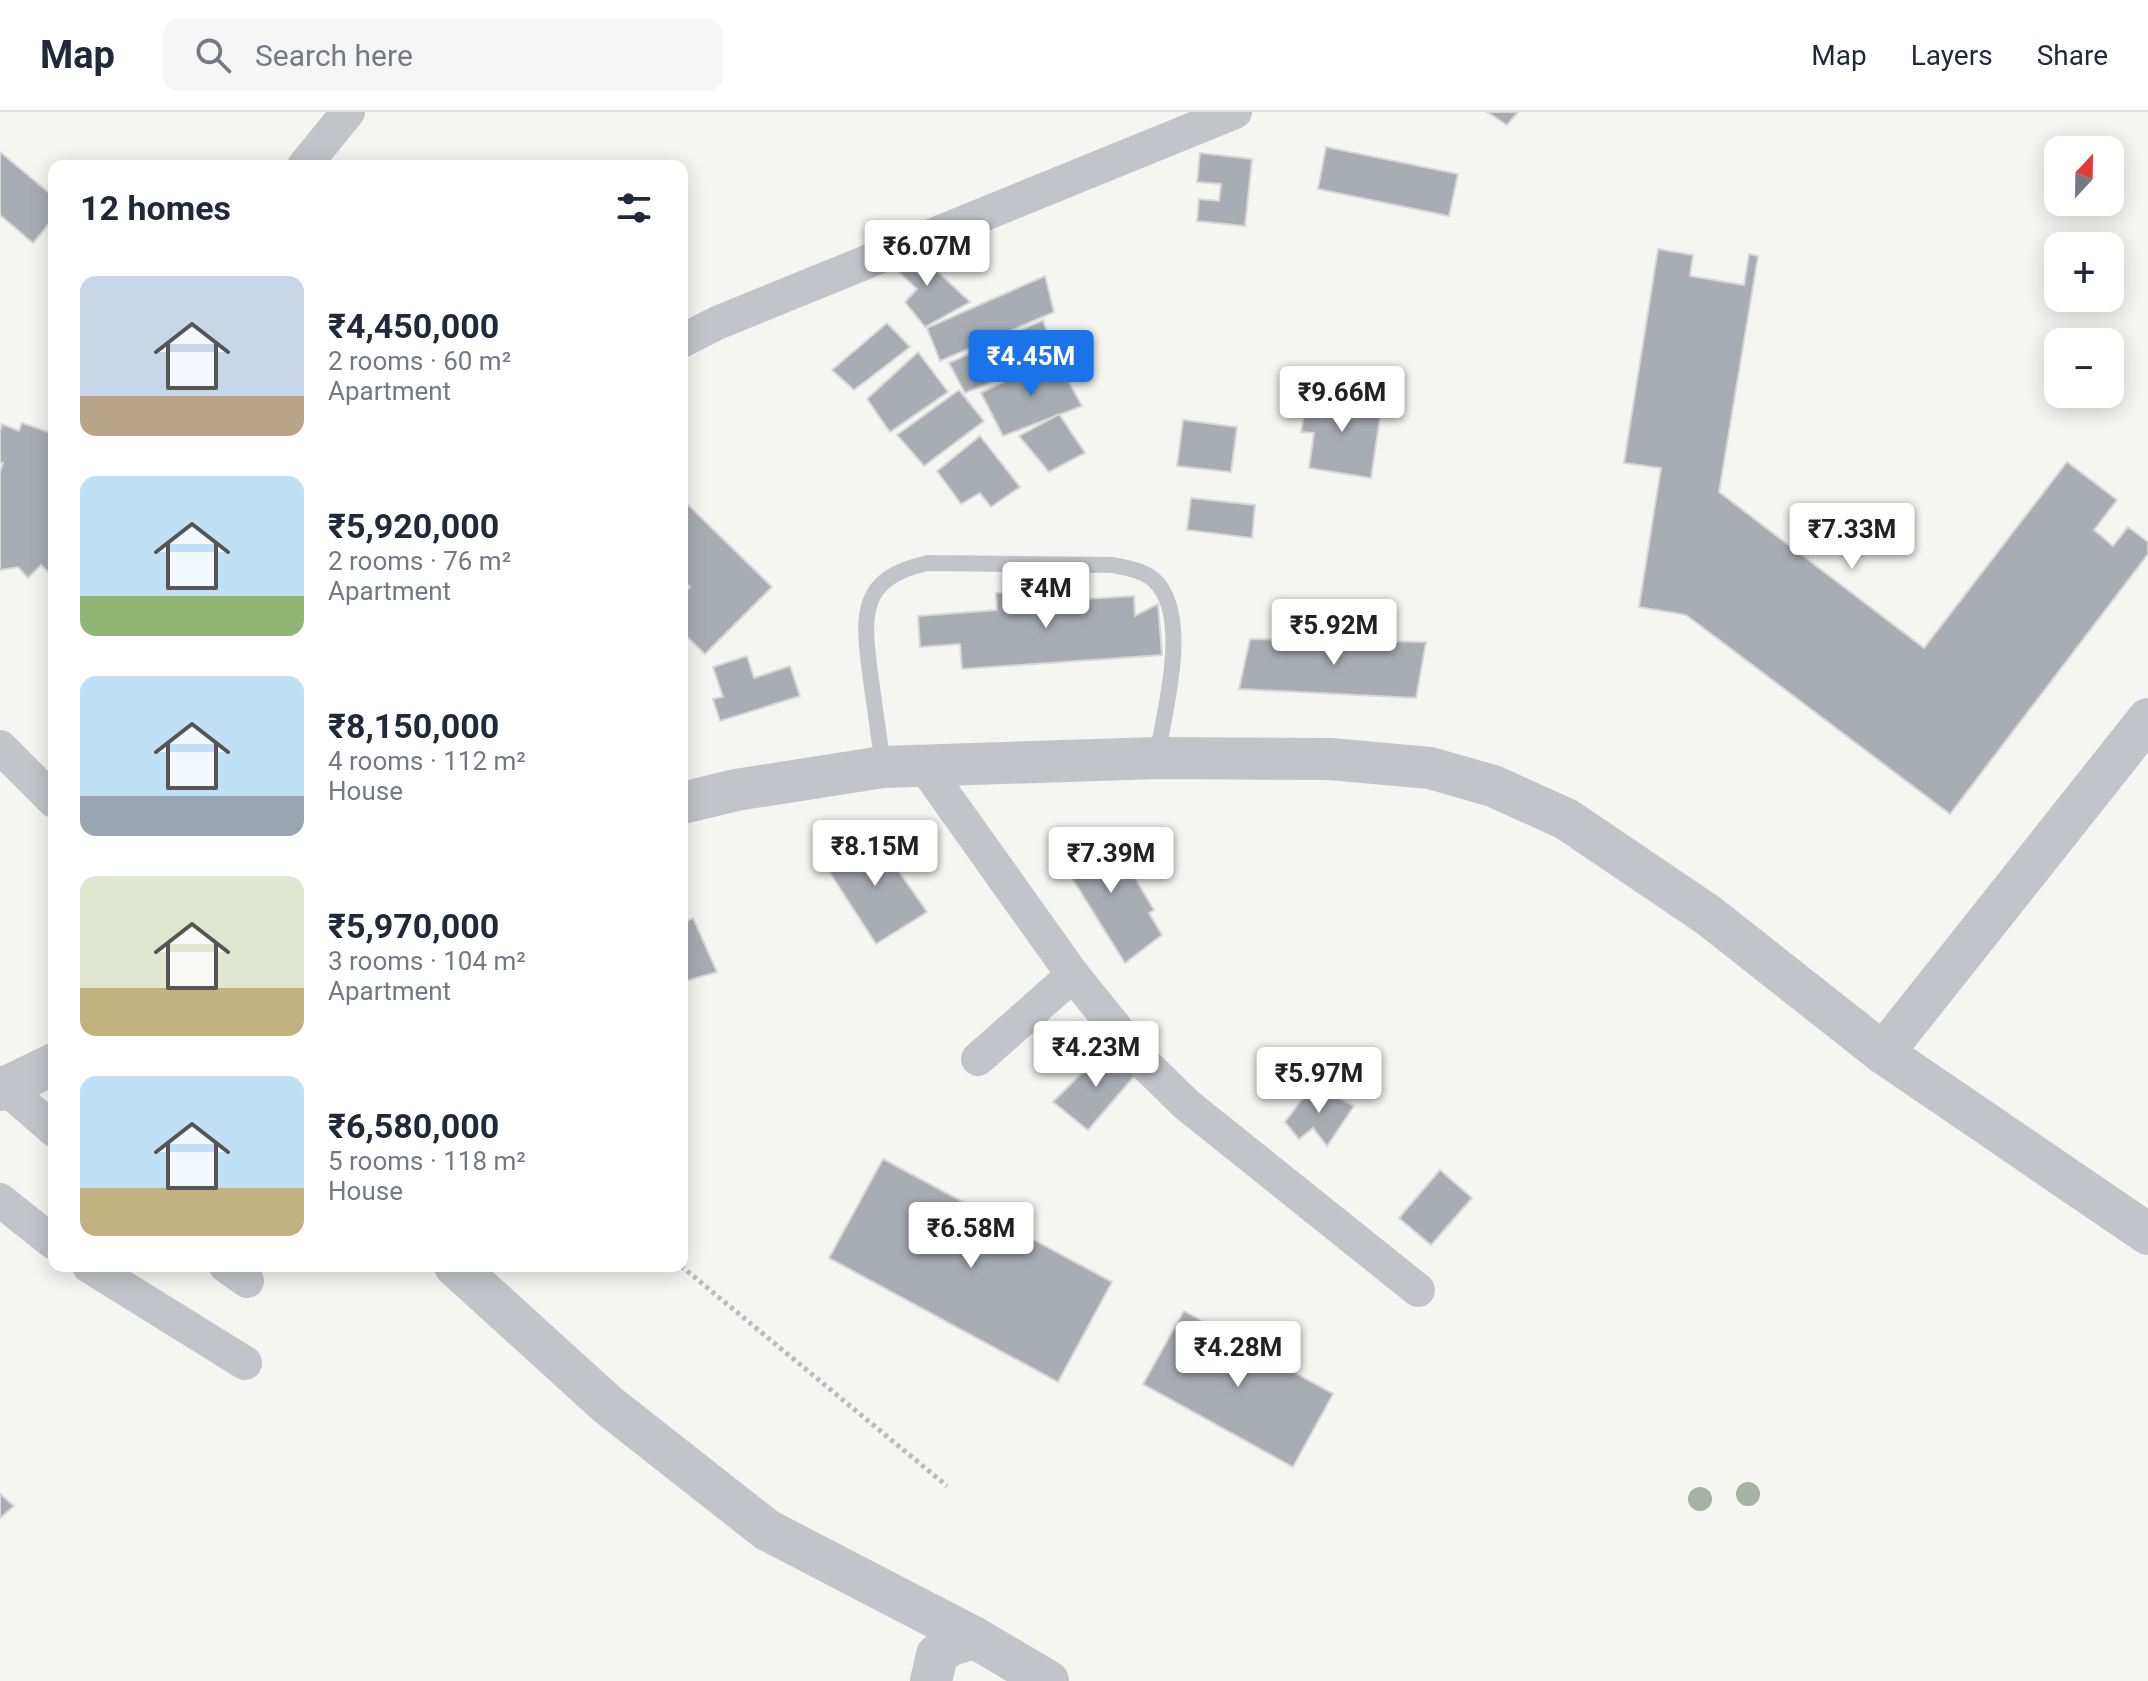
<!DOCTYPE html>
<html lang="en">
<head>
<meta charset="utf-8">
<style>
	body { margin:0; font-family:Roboto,sans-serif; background:#f6f6f7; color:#1f2937; height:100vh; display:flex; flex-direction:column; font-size:30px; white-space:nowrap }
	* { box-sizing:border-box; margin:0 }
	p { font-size:26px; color:#747a83 }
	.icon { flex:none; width:44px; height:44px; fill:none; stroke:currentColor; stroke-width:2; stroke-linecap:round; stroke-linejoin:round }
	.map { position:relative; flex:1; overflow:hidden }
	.side { position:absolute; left:48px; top:48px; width:640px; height:1112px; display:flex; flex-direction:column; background:#fff; border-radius:16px; box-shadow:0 4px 20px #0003 }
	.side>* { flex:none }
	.needle { width:52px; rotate:22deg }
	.controls { position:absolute; left:2044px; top:24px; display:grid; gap:16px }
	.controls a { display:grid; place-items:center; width:80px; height:80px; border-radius:16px; background:#fff; box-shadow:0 4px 20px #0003; font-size:40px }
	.price { position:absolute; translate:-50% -68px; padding:0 18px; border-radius:8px; background:#fff; color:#222; font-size:26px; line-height:52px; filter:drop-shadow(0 2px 4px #0008) }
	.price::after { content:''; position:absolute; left:50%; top:48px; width:24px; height:18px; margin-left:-12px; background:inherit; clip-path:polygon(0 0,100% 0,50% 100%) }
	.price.current { background:#1a73e8; color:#fff }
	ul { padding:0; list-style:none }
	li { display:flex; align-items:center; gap:24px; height:200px; padding:0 32px }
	li span { display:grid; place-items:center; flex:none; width:224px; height:160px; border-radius:16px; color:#555 }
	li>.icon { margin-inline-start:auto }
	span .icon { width:96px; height:96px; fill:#fffc; stroke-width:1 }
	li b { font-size:34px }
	h2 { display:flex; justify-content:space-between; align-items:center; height:96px; padding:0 32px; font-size:34px }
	header { display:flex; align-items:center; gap:48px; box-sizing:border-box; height:112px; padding:0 40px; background:#fff; border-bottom:2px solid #e0e1e3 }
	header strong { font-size:38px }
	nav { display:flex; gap:44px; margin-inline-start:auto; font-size:28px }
	.search { width:560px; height:72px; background:#f6f6f7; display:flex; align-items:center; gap:20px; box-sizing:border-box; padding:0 28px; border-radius:16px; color:#747a83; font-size:30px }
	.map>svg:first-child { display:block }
</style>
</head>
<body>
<header>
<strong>Map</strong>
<div class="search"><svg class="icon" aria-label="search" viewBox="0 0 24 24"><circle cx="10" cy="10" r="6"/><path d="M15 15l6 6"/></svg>Search here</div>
<nav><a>Map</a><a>Layers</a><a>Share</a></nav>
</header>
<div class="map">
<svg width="2148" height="1569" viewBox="0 0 2148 1569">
	<rect width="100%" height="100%" fill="#f5f6f2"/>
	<g fill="#a8adb4" stroke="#d7d7d5" stroke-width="2">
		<path d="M1487,0h31l-11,13z"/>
		<path d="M1326,35l132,27 -9,42 -131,-27z"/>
		<path d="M0,40l54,45v21l-21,25 -33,-28z"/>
		<path d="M1200,41l52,6 -7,67 -48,-5 2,-22 20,2 2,-17 -24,-2z"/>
		<path d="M912,136l58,54 -45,25 -20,-25 12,-13 -31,-29z"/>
		<path d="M1658,137l35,6 -3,21 54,9 5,-31 9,2 -39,236 205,156 143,-186 50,38 -23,30 19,16 15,-19 20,15v12l-198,260 -264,-199 -47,-8 22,-139 -37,-5z"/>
		<path d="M1045,164l9,36 -114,49 -13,-33z"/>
		<path d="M1043,208l12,35 -90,38 -16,-30z"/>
		<path d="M887,211l23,24 -56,43 -22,-20z"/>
		<path d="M918,240l30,40 -58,40 -23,-33z"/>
		<path d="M1055,245l27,49 -79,30 -22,-43z"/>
		<path d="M959,278l25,31 -60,45 -27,-31z"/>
		<path d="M1308,281l74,11 -11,74 -62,-10 5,-35 -13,-1z"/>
		<path d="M1059,302l26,39 -36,19 -30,-36z"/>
		<path d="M1183,308l54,7 -6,45 -54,-6z"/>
		<path d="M22,311l32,11v144l-13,-13 -13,13 -10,-11 -18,3v-98l3,-9 -3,-1v-31l2,-7 17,7z"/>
		<path d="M980,324l40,51 -29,20 -11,-14 -19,11 -24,-33z"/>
		<path d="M1191,386l64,7 -3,33 -65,-8z"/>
		<path d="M682,387l90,88 -67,67 -23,-22v-37l8,-8 -8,-8z"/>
		<path d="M1069,475l1,13 64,-4 1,20 23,-12 4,51 -200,14 -2,-25 -40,3 -2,-31 79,-6 -1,-17z"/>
		<path d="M1250,527l176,3 -10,56 -177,-9z"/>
		<path d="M747,544l7,22 36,-12 10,30 -80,25 -7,-22 10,-2 -10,-30z"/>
		<path d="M870,718l57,82 -51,32 -51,-79z"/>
		<path d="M1105,718l17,27 -18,15 5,11 24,-8 21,35 -5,3 13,22 -37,28 -73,-117 9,-7 8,14z"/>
		<path d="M693,806l24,54 -35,10v-59z"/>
		<path d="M1108,935l28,27 -48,56 -35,-28z"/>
		<path d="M1313,973l41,21 -27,40 -14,-18 -14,11 -14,-17z"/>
		<path d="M883,1047l229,123 -54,100 -229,-124z"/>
		<path d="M1440,1058l32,28 -41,47 -32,-27z"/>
		<path d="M1184,1199l149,83 -40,73 -150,-83z"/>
		<path d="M0,1382l14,12 -14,12z"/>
	</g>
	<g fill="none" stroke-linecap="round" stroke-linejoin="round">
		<path stroke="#b9bbbe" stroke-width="5" stroke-dasharray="4 4" stroke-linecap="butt" d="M681,1154l266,220"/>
		<path stroke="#c1c4c8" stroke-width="16" d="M883,654c-4,-29 -8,-57 -12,-86 -8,-61 -15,-102 57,-117l185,2c14,3 29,5 41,15 38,35 10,132 3,177"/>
		<g stroke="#c1c4c8" stroke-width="34">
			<path d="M304,54l44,-54"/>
			<path d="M682,229l35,-18 518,-211"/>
			<path d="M0,635l54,54"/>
			<path d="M924,654l149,209 71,88 43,42 231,185"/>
			<path d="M978,947l95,-84"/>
			<path d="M0,971l54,47"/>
			<path d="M0,1088l54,43"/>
			<path d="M89,1154l156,97"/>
			<path d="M226,1154l21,15"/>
		</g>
		<g stroke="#c1c4c8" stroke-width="42">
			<path d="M682,691l54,-13 147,-23 274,-9 173,1 100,9 63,18 73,33 142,96 175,138 265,181"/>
			<path d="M1883,941l265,-334"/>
			<path d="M0,978l54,-26"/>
			<path d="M455,1154l153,139 159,125 208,108"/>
			<path d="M931,1569l6,-26 13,-10 25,-7 73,43"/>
		</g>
	</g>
	<g fill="#a6b2a4">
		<circle cx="1748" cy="1382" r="12"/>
		<circle cx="1700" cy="1387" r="12"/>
	</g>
</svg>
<div class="controls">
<a><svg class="needle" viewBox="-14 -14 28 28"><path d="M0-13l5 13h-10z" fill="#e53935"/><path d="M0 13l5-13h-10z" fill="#747a83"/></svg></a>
<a>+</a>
<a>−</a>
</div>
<b class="price" style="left:927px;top:176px">₹6.07M</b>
<b class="price current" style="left:1031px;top:286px">₹4.45M</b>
<b class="price" style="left:1342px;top:322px">₹9.66M</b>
<b class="price" style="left:1852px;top:459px">₹7.33M</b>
<b class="price" style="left:1046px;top:518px">₹4M</b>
<b class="price" style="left:1334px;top:555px">₹5.92M</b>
<b class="price" style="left:875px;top:776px">₹8.15M</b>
<b class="price" style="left:1111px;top:783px">₹7.39M</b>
<b class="price" style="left:1096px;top:977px">₹4.23M</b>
<b class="price" style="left:1319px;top:1003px">₹5.97M</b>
<b class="price" style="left:971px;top:1158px">₹6.58M</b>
<b class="price" style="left:1238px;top:1277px">₹4.28M</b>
<section class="side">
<h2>12 homes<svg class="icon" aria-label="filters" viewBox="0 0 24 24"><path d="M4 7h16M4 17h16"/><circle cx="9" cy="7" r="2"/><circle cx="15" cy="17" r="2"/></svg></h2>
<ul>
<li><span style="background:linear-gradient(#c9d6e8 75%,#b9a48a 0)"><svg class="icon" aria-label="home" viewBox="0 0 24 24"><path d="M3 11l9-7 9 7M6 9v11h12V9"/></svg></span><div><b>₹4,450,000</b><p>2 rooms · 60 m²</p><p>Apartment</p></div></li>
<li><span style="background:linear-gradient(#bfe0f5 75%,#8fb573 0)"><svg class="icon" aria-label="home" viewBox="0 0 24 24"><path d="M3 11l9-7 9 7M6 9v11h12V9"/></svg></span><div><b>₹5,920,000</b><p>2 rooms · 76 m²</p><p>Apartment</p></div></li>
<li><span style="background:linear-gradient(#bfe0f5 75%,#9aa5b1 0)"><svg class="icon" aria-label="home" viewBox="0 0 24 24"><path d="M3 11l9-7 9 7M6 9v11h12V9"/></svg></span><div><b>₹8,150,000</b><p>4 rooms · 112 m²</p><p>House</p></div></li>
<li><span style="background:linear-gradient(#dfe7d0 70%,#c2b280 0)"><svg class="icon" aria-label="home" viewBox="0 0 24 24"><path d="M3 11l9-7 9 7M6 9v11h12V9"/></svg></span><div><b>₹5,970,000</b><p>3 rooms · 104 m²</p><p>Apartment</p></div></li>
<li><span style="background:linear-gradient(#bfe0f5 70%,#c2b280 0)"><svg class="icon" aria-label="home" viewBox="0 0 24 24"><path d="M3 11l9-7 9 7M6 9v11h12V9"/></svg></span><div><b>₹6,580,000</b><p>5 rooms · 118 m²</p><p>House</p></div></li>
</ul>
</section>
</div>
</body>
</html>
